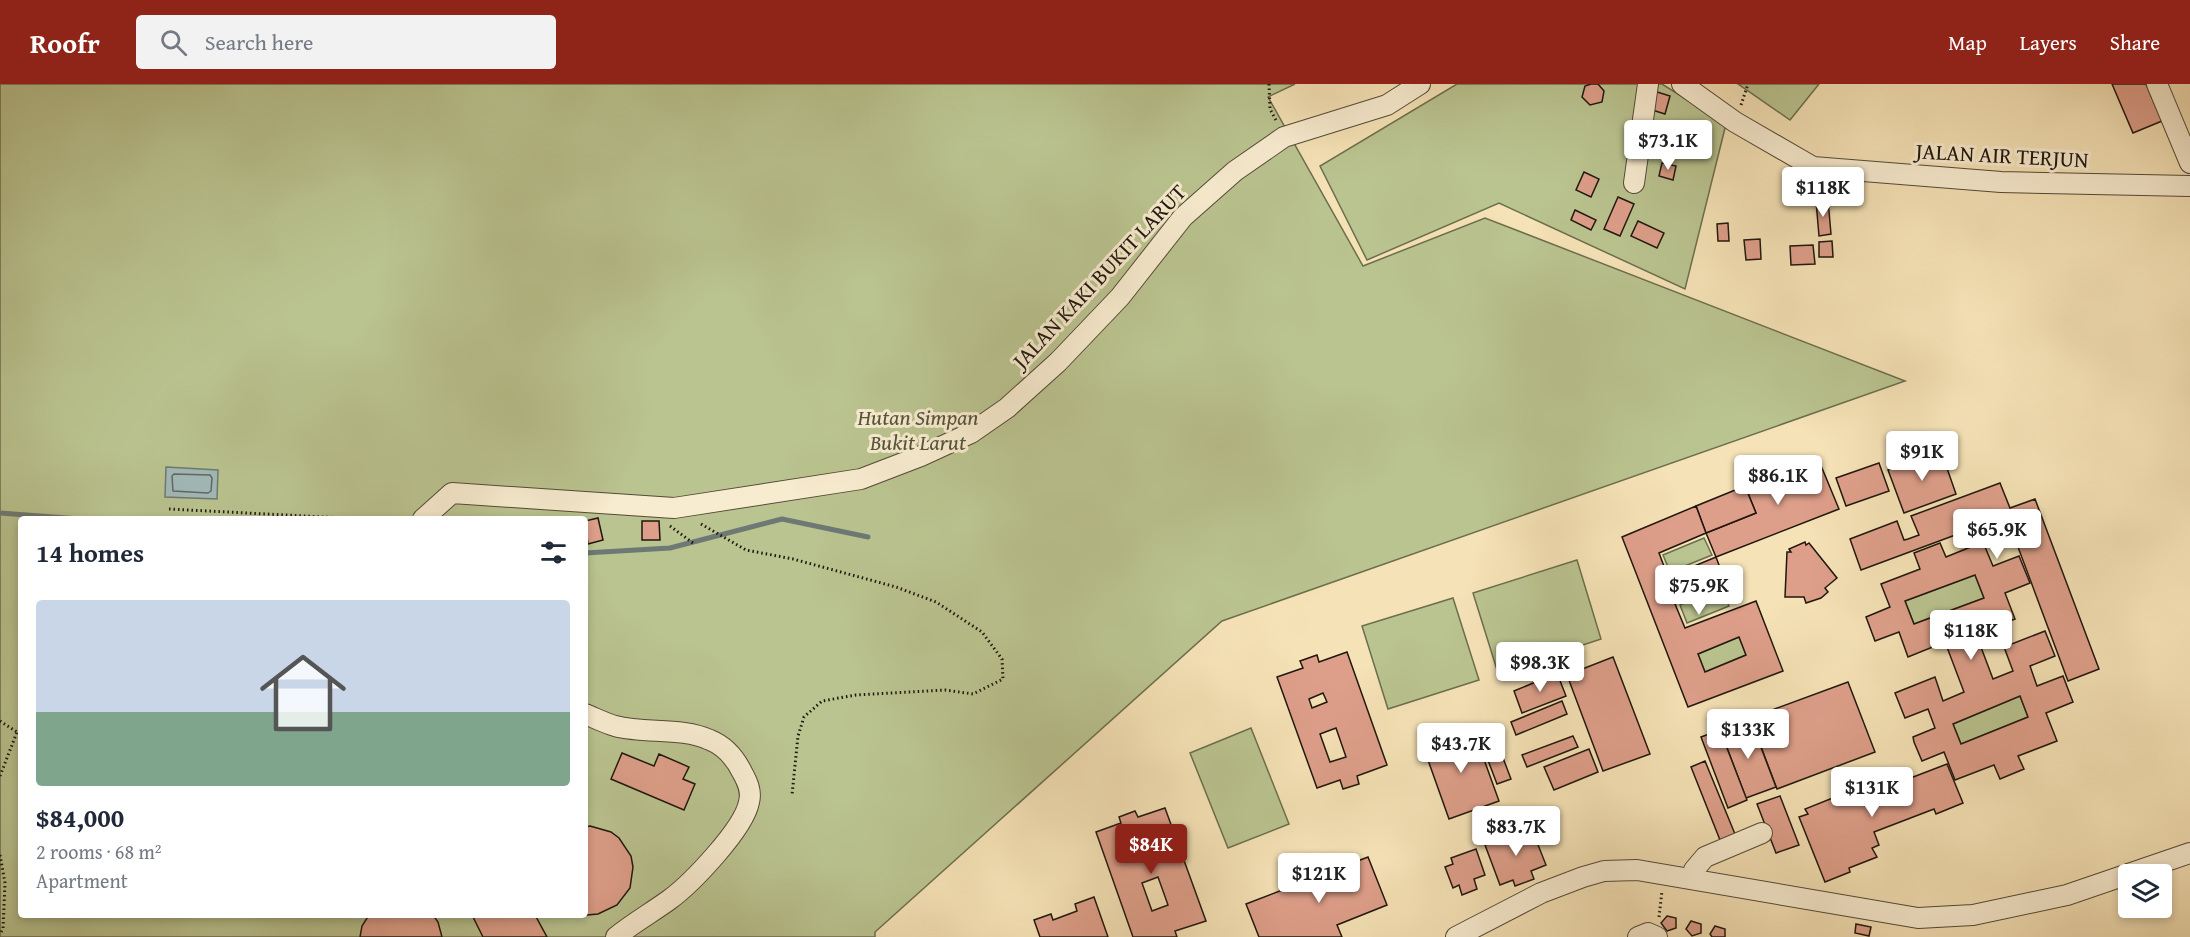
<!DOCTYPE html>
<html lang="en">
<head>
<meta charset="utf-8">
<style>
	body { margin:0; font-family:"Gentium Book Plus",serif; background:#f2f2f3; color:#1f2937; height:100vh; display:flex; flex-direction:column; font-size:22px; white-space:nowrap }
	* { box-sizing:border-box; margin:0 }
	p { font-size:20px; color:#747a83 }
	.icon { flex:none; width:33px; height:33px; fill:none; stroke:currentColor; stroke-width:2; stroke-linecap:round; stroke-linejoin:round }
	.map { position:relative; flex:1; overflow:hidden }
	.sheet { position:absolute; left:18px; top:432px; width:570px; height:402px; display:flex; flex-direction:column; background:#fff; border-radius:6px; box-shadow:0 3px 9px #0003 }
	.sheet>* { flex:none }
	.controls { position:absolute; left:2118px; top:780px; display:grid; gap:12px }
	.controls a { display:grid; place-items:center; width:54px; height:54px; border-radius:6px; background:#fff; box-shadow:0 3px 9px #0003; font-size:30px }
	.price { position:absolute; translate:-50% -51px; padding:0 14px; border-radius:6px; background:#fff; color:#222; font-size:20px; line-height:39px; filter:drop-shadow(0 2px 3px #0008) }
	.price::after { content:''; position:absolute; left:50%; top:36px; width:18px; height:14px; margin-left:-9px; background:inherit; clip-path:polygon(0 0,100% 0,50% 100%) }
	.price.active { background:#8f2418; color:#fff }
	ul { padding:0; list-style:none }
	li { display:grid; align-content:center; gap:12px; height:318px; padding:0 18px }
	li+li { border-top:2px solid #e0e1e3 }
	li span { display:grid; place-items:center; height:186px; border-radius:6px; color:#555 }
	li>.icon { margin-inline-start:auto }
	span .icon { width:108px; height:108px; fill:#fffc; stroke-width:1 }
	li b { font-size:26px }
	h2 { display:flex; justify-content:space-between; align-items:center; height:72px; padding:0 18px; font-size:26px }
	header { display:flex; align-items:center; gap:36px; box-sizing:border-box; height:84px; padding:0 30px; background:#8f2418; color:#fff }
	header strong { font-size:28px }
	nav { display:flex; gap:33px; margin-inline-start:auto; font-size:21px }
	.search { width:420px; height:54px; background:#f2f2f3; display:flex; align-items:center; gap:15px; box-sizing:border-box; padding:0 21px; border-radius:6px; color:#747a83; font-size:22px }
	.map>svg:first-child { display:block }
</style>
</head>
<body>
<header>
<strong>Roofr</strong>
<div class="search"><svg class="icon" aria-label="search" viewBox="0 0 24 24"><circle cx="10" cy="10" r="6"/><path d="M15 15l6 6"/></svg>Search here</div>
<nav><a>Map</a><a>Layers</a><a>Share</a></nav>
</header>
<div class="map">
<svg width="2190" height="853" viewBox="0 0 2190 853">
	<rect width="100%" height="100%" fill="#f5e2b6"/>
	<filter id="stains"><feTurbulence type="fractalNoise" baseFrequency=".00333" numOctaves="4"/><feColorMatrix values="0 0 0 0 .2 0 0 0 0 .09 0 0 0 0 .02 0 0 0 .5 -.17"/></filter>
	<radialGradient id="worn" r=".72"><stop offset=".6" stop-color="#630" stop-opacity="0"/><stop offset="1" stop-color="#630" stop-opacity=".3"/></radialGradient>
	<g fill="#bac490" stroke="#6c6e4e" stroke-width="1.5" fill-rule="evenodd">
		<path d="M0,0h1295l-27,13 95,169 122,-48 420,163 -683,240 -347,311v5h-875zM21,435h564v396h-564z"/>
		<path d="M1457,0h205l64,40 -41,165 -186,-86 -132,57 -47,-94z"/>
		<path d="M1738,0h81l-29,36z"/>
		<path d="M1704,454l8,17 -42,17 -7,-17z"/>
		<path d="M1577,476l24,79 -103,34 -25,-80z"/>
		<path d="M1975,491l9,23 -70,26 -9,-23z"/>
		<path d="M1721,504l8,18 -42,17 -7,-18z"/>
		<path d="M1453,514l26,82 -91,29 -26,-83z"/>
		<path d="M1739,553l7,18 -41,17 -7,-18z"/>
		<path d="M2020,612l8,21 -67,27 -8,-20z"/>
		<path d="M1251,644l38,96 -61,24 -38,-95z"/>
	</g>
	<path fill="#a2baba" stroke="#6e7975" stroke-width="1.5" d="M166,383l52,3 -1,29 -52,-2z"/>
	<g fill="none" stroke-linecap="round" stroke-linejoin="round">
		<path stroke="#606864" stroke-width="1.5" d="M174,390l36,1 2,3 -1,13 -3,2 -35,-2 -1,-15z"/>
		<g stroke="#6e7975" stroke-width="5">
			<path d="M0,429l80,6"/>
			<path d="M585,469l85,-5 112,-29 86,18"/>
		</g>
	</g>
	<g fill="#de9f8a" stroke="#1f170d" stroke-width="1.5" fill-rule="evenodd">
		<path d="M1591,0h7l6,7 -2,11 -12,3 -8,-8 3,-11z"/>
		<path d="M2112,0h34l16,37 -29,12z"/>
		<path d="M1654,7l16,5 -5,18 -16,-5z"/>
		<path d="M1662,79l14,3 -3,14 -14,-4z"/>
		<path d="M1584,88l15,7 -8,18 -15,-7z"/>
		<path d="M1618,113l16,7 -14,32 -16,-7z"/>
		<path d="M1828,116l3,34 -12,2 -3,-35z"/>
		<path d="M1575,126l21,10 -5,10 -20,-10z"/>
		<path d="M1638,137l26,12 -7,15 -26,-12z"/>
		<path d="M1728,139l1,18h-11l-1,-17z"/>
		<path d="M1760,155l1,20 -15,1 -2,-20z"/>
		<path d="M1832,157l1,16h-14v-15z"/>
		<path d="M1813,161l2,19 -24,1 -1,-19z"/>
		<path d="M1941,367l15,43 -52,19 -16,-43z"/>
		<path d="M1817,372l22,53 -123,48 -10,-24 50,-20 -11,-27z"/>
		<path d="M1879,379l10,28 -43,15 -10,-28z"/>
		<path d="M2000,399l10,25 25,-9 64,170 -31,12 -53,-142 -21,8 -9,-23 -124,46 -11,-31 47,-18 7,19 4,-1 11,-4 -8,-19z"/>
		<path d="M1745,402l11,27 -50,20 -10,-27z"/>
		<path d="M1696,422l10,27 -47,20 9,24 48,-20 10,27 -51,20 10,24 71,-27 27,70 -95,36 -66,-170zM1739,553l7,18 -41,17 -7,-18z"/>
		<path d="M598,434l5,22 -15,4 -3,-23z"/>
		<path d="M642,437h17l1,19h-18z"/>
		<path d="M1805,458l1,3 3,-2 28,35 -12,10 3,4 -7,6 -15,5 -2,-6h-19l2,-45h4l-2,-3z"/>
		<path d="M1983,458l10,24 26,-10 11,27 -25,10 10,26 -39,15 17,45 20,-8 -9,-24 41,-16 10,25 -25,10 7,20 26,-10 10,26 -27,11 11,28 -39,15 6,13 -24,10 -6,-14 -39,15 -11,-28 -22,9 -8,-19 -1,-5 22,-9 -7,-19 -23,9 -10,-25 40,-16 8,24 21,-9 -19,-50 -37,15 -9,-25 -24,9 -9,-24 24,-10 -9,-23 39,-15 -6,-16 26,-10 6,14zM1975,491l9,23 -70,26 -9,-23zM2020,612l8,21 -67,27 -8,-20z"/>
		<path d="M1347,568l40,113 -30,11 2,8 -16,5 -3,-9 -23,8 -40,-111 26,-9 -3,-7 17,-6 2,7zM1323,609l4,9 -15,6 -3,-9zM1336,644l10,29 -16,5 -10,-28z"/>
		<path d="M1613,573l37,97 -47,17 -36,-96z"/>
		<path d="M1557,589l9,23 -44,17 -8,-22z"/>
		<path d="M1848,598l27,70 -98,37 -27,-71z"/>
		<path d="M1562,617l5,13 -51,21 -5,-13z"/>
		<path d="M1751,637l25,66 -30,11 -25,-66z"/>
		<path d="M1473,645l26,72 -50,18 -26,-73z"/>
		<path d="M1492,645l19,50 -14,5 -19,-50z"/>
		<path d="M1720,646l27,70 -19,8 -27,-71z"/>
		<path d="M1573,652l5,11 -51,20 -5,-12z"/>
		<path d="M1589,665l9,23 -44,18 -10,-23z"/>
		<path d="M622,669l32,13 5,-12 30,13 -6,12 12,5 -11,26 -73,-31z"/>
		<path d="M1705,677l30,73 -15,6 -29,-73z"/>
		<path d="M1947,680l16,39 -27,11 -2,-5 -60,23 5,13 -7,3 5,9 -28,11 1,4 -25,10 -26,-65 9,-3 -3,-5 60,-24 4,9z"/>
		<path d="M1780,712l19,49 -23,8 -19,-49z"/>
		<path d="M1165,724l41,113 -31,10 2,6h-44l-37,-105 25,-9 -2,-6 16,-6 3,6zM1145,758l4,9 -15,6 -4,-10zM1158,793l10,28 -16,6 -10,-28z"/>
		<path d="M590,742l21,6 8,6 12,18 2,11 -3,21 -13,17 -19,9 -11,1h-2v-88z"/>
		<path d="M1531,743l15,38 -15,6 3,8 -19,7 -2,-6 -13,5 -15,-40z"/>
		<path d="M1476,765l9,26 -11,4 3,10 -15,6 -3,-10 -6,3 -8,-21 8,-3 -2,-6z"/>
		<path d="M1368,773l19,48 -50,20 5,12h-83l-13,-33z"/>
		<path d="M1094,813l14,40h-68l-6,-17 17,-6 2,6 24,-9 -2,-7z"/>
		<path d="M369,831h64l5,7 4,15h-82l2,-11z"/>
		<path d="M472,831h63l12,22h-64z"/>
		<path d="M1667,832l9,2v10l-9,3 -6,-8z"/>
		<path d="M1691,837l10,3v9l-9,3 -6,-7z"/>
		<path d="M1856,840l15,3 -2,9 -14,-3z"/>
		<path d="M1715,842l10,3v8h-13l-2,-3z"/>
	</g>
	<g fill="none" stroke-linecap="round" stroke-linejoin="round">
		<defs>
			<g id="minor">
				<path d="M1682,0l53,38 78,45 188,15 189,4"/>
				<path d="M2157,0l33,79"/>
				<path d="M1634,99l14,-99"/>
				<path d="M423,435l29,-26 222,15 187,-29 60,-23 50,-23 36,-25 51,-46 62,-65 63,-80 52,-46 49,-34 103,-32 33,-21"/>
				<path d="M585,630c10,4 20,9 30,12 31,8 66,1 95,14 15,6 25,18 32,32 5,9 10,19 7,30 -5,27 -58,82 -80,98 -18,13 -36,23 -53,37"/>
				<path d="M1699,796l-4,-3 -1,-7 11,-13 57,-24"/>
				<path d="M1456,853l85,-44 42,-16 21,-6 33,-1 281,48 55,-3 94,-20 123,-42"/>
				<path d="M1638,853l10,-4 9,4"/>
			</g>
		</defs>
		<use href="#minor" stroke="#544a37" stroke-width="22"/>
		<g stroke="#1f170d" stroke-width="3" stroke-dasharray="1.5 3" stroke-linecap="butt">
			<path d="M1269,0l1,25 7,13"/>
			<path d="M1741,21l7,-21"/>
			<path d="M169,425l194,10"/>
			<path d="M701,440l45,26 47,9 103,28 40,15 46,30 20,27 1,20 -30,15 -28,-4 -89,5 -34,6 -18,16 -6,19 -6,59"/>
			<path d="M670,442l23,17"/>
			<path d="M0,637l17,11h4"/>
			<path d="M0,692l17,-44"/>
			<path d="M0,771l5,28 -2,46 -3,5"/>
			<path d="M1659,833l3,-26"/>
		</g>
		<use href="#minor" stroke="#f8ecd0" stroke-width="20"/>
	</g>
	<g text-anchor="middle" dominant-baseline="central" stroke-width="6" stroke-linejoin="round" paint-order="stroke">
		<g font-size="22" fill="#1f170d" stroke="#f8ecd0">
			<text transform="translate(2002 71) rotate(3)">JALAN AIR TERJUN</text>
			<text transform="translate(1099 192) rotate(-47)">JALAN KAKI BUKIT LARUT</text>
		</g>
		<g font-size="22" font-style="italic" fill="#55543b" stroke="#f8ecd0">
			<text x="918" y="333">Hutan Simpan<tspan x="918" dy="25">Bukit Larut</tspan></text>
		</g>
	</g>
	<rect width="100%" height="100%" filter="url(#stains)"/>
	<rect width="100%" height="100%" fill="url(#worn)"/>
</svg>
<div class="controls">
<a><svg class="icon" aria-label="layers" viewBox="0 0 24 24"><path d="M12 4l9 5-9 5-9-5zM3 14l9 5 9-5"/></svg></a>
</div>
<b class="price" style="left:1668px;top:87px">$73.1K</b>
<b class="price" style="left:1823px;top:134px">$118K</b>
<b class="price" style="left:1922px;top:398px">$91K</b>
<b class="price" style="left:1778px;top:422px">$86.1K</b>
<b class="price" style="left:1997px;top:476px">$65.9K</b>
<b class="price" style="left:1699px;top:532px">$75.9K</b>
<b class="price" style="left:1971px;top:577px">$118K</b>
<b class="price" style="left:1540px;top:609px">$98.3K</b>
<b class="price" style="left:1748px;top:676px">$133K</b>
<b class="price" style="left:1461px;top:690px">$43.7K</b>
<b class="price" style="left:1872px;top:734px">$131K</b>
<b class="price" style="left:1516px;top:773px">$83.7K</b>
<b class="price active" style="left:1151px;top:791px">$84K</b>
<b class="price" style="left:1319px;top:820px">$121K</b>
<section class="sheet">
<h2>14 homes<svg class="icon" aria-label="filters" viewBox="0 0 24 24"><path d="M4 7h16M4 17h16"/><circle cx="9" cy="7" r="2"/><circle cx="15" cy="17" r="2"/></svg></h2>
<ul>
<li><span style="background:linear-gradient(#c9d6e8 60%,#7fa58c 0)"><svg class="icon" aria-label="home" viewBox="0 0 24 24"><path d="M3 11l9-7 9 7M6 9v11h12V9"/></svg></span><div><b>$84,000</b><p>2 rooms · 68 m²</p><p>Apartment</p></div></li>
</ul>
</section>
</div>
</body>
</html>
